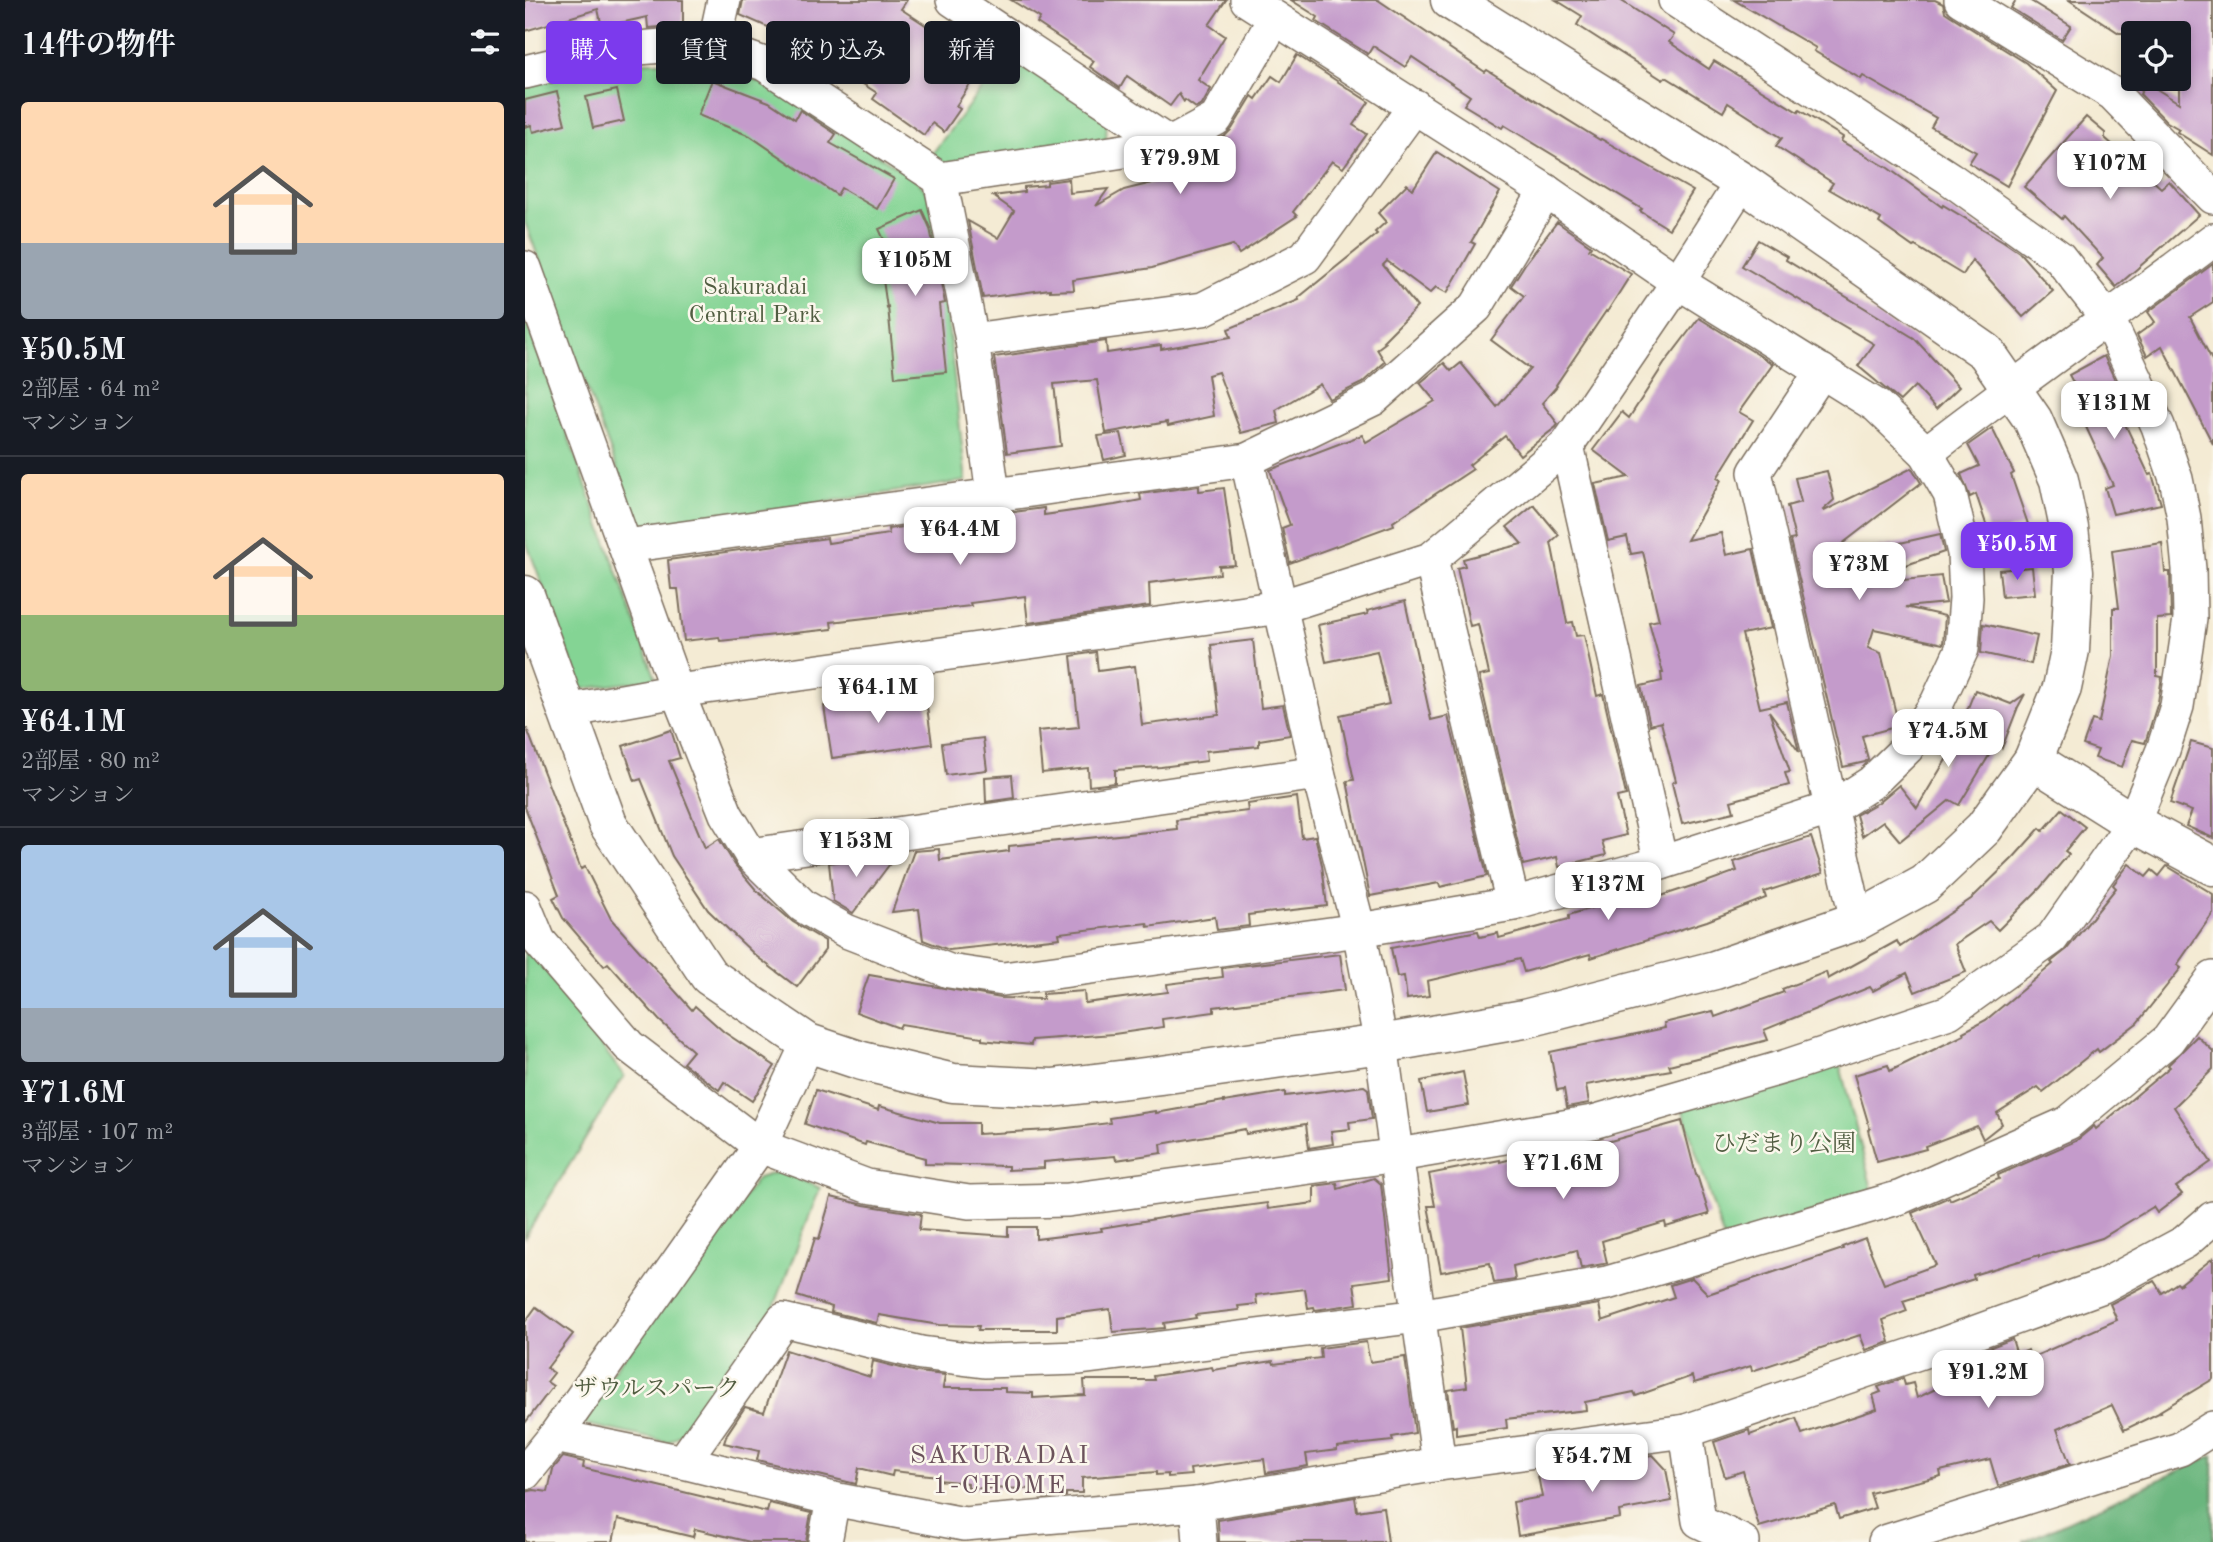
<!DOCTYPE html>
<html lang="ja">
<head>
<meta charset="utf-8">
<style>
	body { margin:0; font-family:"Old Standard TT","Noto Serif JP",serif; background:#242831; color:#f1f3f6; height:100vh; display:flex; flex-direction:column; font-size:26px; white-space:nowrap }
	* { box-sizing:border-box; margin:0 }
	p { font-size:23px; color:#9ea1a6 }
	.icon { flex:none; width:38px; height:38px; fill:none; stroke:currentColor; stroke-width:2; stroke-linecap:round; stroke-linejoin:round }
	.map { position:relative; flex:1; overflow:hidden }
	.drawer { display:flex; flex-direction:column; background:#171b24; width:525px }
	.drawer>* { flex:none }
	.top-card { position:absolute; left:21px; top:21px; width:665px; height:63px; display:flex; gap:14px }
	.fabs { position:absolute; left:1596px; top:21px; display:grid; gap:14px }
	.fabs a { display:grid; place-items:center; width:70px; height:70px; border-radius:7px; background:#171b24; box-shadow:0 4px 10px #0003; font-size:35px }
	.price { position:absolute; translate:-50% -60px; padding:0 16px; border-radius:14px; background:#fff; color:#222; font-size:23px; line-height:46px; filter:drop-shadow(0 2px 4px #0008) }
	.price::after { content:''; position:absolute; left:50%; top:42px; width:21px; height:16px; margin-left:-10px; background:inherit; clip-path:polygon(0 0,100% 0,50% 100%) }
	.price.current { background:#7c3aed; color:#fff }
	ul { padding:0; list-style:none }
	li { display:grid; align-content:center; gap:14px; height:371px; padding:0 21px }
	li+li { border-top:2px solid #363941 }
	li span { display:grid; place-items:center; height:217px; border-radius:7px; color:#555 }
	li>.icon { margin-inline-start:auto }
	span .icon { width:126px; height:126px; fill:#fffc; stroke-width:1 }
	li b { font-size:30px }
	h2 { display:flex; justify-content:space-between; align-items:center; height:84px; padding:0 21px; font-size:30px }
	.pill { padding:0 24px; border-radius:7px; background:#171b24; box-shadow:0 4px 10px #0003; font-size:24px; line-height:63px }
	.pill.current { background:#7c3aed; color:#fff }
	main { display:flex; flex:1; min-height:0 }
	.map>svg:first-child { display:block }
</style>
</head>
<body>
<main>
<section class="drawer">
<h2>14件の物件<svg class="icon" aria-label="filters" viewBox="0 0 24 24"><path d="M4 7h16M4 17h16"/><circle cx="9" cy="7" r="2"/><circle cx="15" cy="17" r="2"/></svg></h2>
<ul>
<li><span style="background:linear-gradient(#ffd9b3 65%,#9aa5b1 0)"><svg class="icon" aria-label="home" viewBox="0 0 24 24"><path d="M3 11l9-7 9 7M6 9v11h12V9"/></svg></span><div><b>¥50.5M</b><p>2部屋 · 64 m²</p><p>マンション</p></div></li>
<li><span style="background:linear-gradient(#ffd9b3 65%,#8fb573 0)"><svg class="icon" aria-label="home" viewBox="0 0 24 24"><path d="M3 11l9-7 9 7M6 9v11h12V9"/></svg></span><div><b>¥64.1M</b><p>2部屋 · 80 m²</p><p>マンション</p></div></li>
<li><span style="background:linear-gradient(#a9c7e8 75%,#9aa5b1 0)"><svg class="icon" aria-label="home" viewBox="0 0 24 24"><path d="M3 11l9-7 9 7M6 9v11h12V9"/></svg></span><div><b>¥71.6M</b><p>3部屋 · 107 m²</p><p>マンション</p></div></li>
</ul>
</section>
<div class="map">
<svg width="1688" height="1542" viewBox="0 0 1688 1542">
	<rect width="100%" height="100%" fill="#fbf7ec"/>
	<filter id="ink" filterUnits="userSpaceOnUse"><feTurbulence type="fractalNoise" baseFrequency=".0143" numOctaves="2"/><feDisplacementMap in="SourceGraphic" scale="14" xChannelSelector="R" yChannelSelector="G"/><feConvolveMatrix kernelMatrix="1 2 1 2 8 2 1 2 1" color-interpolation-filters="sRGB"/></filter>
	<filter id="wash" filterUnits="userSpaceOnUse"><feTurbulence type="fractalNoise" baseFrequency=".00686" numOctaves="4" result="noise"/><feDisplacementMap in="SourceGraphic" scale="28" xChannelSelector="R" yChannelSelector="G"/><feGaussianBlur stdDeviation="1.57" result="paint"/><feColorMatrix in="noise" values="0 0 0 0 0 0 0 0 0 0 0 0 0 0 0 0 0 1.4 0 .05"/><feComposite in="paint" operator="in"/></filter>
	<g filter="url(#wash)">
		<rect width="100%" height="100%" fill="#f4ebd4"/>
		<g fill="#84d494" stroke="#607f59" stroke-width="2">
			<path d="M484,52l98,66 -1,27 -158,21 -16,-12z"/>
			<path d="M89,62h83l69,22 151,96 17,21 32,280 -326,49 -115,-308v-137z"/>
			<path d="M0,317l131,362 -74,10 -57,-150z"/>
			<path d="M0,942l99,134 -99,161z"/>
			<path d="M1312,1054l36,139 -149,47 -44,-138z"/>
			<path d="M255,1171l40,17 -47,122 -90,123 -15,9 -84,-18 22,-44 152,-202z"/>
		</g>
		<path fill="#6bb67e" stroke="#53704e" stroke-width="2" d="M1688,1455v87h-190z"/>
		<g id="blocks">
			<g fill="#c49bcb">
				<path d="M0,0h158v25l-35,3 -1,-11 -45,10 -4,-18 -73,22z"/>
				<path d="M218,0h164l-6,9 49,32 6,-11 35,22 -35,54 4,3 -16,23 -12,-9 -8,12 -51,-36 4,-6 -56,-36 2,-3 -25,-14 -58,-25z"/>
				<path d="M486,0h215l-17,25 16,11 -27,44 13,9 -9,16 -6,3 -11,-8 -1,2 -5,-8 -9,12 -43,-30 -7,12 -30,-21 4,-6 -57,-38 3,-5z"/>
				<path d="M766,0h87l107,72 2,-2 113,70 1,-1 92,52 -24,38 -29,-18 2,-2 -138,-84 -2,3 -38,-23 6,-9 -58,-39 -7,10 -32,-21 -5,8 -52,-33 2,-4z"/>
				<path d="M1031,0h64l54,35 -5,7 40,27 5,-8 84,51 1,-2 44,27 -2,4 47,27 54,39 1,-2 60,36 16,11 34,39 -30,26 -51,-57 -9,15 -48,-29 -2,1 -34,-24 2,-4 -52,-30 4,-6 -57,-37 6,-8 -54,-35 -5,9 -57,-35 -3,3 -86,-55 5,-9z"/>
				<path d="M1209,0h201l8,4 2,8 6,4 75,47 31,28 -50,95 -38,-23 7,-11 -45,-25 5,-9 -73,-42 -2,3 -47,-28 2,-3z"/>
				<path d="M1491,0h13l42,26 -9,14 -51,-32z"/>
				<path d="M1544,0h144v155l-36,-23 2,-3 -12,-7 -27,-28 7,-11 32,20v-70h-60z"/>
				<path d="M772,55l72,47 -16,23 14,9 -24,34 -11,-7 -39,51 4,4 -58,38 -6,-9 -81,23 -79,12 1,10 -24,1v-2l-67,9 -15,-77 30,17 16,-27 -21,-15 31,-4v-5l23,-2v-3l22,-3 1,14 38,-4 -12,17 28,-16 52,-13 38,-24 -5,-8 16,-9 7,-7 20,-33 4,3 16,-23 9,6z"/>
				<path d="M187,80l57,22 26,17 5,-9 36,24 -6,9 64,36 -17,30 -36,-21 -4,7 -87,-59 -52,-21z"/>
				<path d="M92,90l7,31 -31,7 -7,-31z"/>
				<path d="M32,92l8,32 -32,8 -2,-7 -6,2v-27z"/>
				<path d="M1561,117l19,16v5l56,50 8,-7 30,34 -83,72 -19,-22 6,-7 -39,-42 -2,3 -38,-32z"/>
				<path d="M912,152l63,40 -29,50 4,2 -28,49 -11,-6 -6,6 -43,-32 -4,4 34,42 -34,34 2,2 -8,6 8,13 -23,21 -33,16 -9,-15 -44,26 3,13 -38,10 -23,-61 -10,3 6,41 -46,10 -1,-4 -61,11 -9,-53 -43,4 7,62 -54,7 -13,-96 112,-16 1,12 54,-8v4l70,-12 -3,-8 71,-29 -1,-2 79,-64 -2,-2 11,-10 -8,-9 29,-29 6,5z"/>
				<path d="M397,210l8,18 15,75 -6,1 7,68 -51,5 -7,-70 -1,1 -4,-28 19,-2 -23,-49z"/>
				<path d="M1032,222l34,24 -2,3 42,25 -24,38 -1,-1 -50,74 1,1 -15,17 16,21 -2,3 -36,28 -15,-19 -36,29 4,4 -80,53 1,3 -104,38 -8,-35 8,-3 -20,-55 92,-35 4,7 44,-26 25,-15 -15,-18 24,-20 7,8 10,-8 36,44 33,-38 -39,-29 33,-44 -13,-10 14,-22z"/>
				<path d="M1233,240l29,17 -1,3 128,78 45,49 -23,22 -21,-23 -15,15 -42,-35 16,-22 -132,-78z"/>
				<path d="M1688,264v38l-23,15 23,45v82l-51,-98 -15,10 -10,-21 18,-13 -7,-10z"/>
				<path d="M1174,318l74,46 -34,48 14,8 -36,58 4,2 -34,60 34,-7 5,22 27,-6 18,79 -29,6 18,74 27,-6 12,50 -30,-41 21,61 -5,1 4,12 -58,16 3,11 -52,12 -10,-41 4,-2 -15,-59 -11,3 -9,-39 21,-5 -1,-8h2l-14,-51 10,-2 -16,-68 -12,2 -4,-17 -19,4 -13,-57 34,-7 -36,-27 29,-38 7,6 35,-54z"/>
				<path d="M1579,356l13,28 -9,4 41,87 3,-1 9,30 -48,10 -8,-26 8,-3 -27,-58 9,-4 -26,-48z"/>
				<path d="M1467,428l22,45 -3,2 17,49 -38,12 -14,-42 -6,3 -9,-23 18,-8 -11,-21z"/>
				<path d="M596,433l5,22 -22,5 -6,-24z"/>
				<path d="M1387,468l9,15 -101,78 120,-27 4,18 -61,21 2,9 56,-6 5,27 -41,4 40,9 -2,28 -69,-15 -6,19 13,5 18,73 -37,10 6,23 -3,3 -22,5 -53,-227 5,-1 -8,-33 14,-4 -6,-24 32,-7 7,29 -11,10 1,1z"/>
				<path d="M674,486v5l25,-3 11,77 -16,1 1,8 -71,9 1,23 -122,17 -3,-27 -55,7 1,3 -140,16 1,7 -112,12 -1,-4 -35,4 -6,-52h-7l-3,-29 159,-22 1,5 61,-9 -1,-5 156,-21v7l71,-10 26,-5 -1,-6z"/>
				<path d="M1009,505l25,30 -8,7 16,81 6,-1 3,14 8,-1 13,61 6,-2 23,101 -9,2 9,38 -24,6 4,14 -47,12 -2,-10 -34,8 -44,-189 10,-2 -11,-50 -8,2 -13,-58 8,-2 -2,-7 59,-15 -15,-17z"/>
				<path d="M1637,543l3,29h5l1,46 -14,1v57l5,1 -4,25 -13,41 -13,-3 -10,27 -27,-9 3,-8 -15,-5 9,-25 7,2 14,-66v-48h6l-7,-57z"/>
				<path d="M1507,567l3,27 -33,3 -3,-27z"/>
				<path d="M880,601l26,119 17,-4 39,160 -47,11 -1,-4 -69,13 -23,-115 7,-1 -14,-65 49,-11 -12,-53 -51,11 -8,-37 50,-11 -1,-3z"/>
				<path d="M1458,624l54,12 -6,28 -50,-11z"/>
				<path d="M728,640l8,68 22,-3 7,30 -31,5v6l-53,5 1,10 -46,6 -46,3v13l-26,3 -1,-18 -46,5 -4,-42 41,-4 -8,-71 25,-4 2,19 37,-5 7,59 77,-10 -8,-70z"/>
				<path d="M1450,690l36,14 14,-10 -7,13 -16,41 -3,-9 -40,66 -9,-5 -50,41 -17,-20 -21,15 -6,-21 23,-13 20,-17 18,23 39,-65 5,-5 -4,1 12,-19 -5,-2z"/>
				<path d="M400,692l7,52 -100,14 -8,-52z"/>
				<path d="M0,729h2l54,140 4,-2 26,52 81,91 3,-4 29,26 51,34 -23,35 -28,-19 -5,8 -36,-27 10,-12 -34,-31 -51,-57 -4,3 -41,-48 -10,-20 6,-3 -34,-88z"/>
				<path d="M146,730l9,28 -11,3 36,87 14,-9 16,26 22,26 36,31 32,19v9l-28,37 -41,-31 -48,-46 -36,-54 -31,-77 -6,2 -12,-35z"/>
				<path d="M458,738l4,32 -41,5 -4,-32z"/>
				<path d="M1666,742l22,6v90l-27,-12 6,-15 -22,-8z"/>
				<path d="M487,775l2,23 -28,4 -1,-25z"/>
				<path d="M772,797l5,41 13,-2 7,29 5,41 -79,9 1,11 -32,4 -2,-13 -67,10 -1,-4 -88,10 1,5 -111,12 -26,-10 -4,-31 -27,3 22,-61 25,-2 1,11 69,-9v-5l168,-17 -1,-9 72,-9 -1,-7z"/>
				<path d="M1537,809l23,18 -20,24 4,3 -29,34 -42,42 -9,-9 -34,23 11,28 -51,20 -8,-19 -34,18 -3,-4 -106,43 4,10 -99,25 2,5 -85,15 3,18 -22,4 -3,-18 -7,1 -7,-38 115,-24 -1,-5 49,-12 2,6 69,-25 -2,-3 44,-17 2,7 69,-38 3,6 71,-48 42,-41 27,-30 3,3z"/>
				<path d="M1286,837l12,36 -59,19 2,6 -59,23 -116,37 -1,-4 -66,18 -4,-13 -93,22 2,15 -22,3 -3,-23 -7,1 -6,-29 87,-17 2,6 18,-4 1,5 70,-19v-4l83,-26 3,9 40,-13v1l42,-15 -3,-9z"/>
				<path d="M373,853l-45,60 -20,-12 -4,-38z"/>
				<path d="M1604,864l17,13 6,-7 7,6 8,-10 46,28v19l-36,52 4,3 -44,55 -38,29 -2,-3 -54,43 -5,-5 -41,26 5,11 -19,15 -6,-13 -52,20 1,3 -49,13 -9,-32 2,-1 -16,-54 34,-10 2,6 74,-36 -1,-3 23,-12 67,-56 -2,-2 16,-13 49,-61 -3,-3z"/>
				<path d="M815,954l5,36 -131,17v5l-52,7 1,8 -49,7 -82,6 -1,5 -49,-5v-3l-81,-13 -2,4 -43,-16 13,-37 132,23 42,1v-5l41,-3 1,12 83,-11 -1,-8 56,-7 -1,-9z"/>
				<path d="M1672,1036l16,15v18l-39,38 37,55 -35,25 6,7 -25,19 -4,-6 -51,31 -63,19v-2l-66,20 1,4 -71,22 4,10 -24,9 7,22 -24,8 -6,-15 -108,36 -1,-5 -57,17 -2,-7 -56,20 -2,-4 -49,10 1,8 -80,9 1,9 -51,7v-9l-3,1 -5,-37 19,-3 -7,-59 139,-24 3,17 72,-24 -4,-12 22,-7 16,16 135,-45 -1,-2 23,-9 19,46 52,-19 -24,-52 37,-16 1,3 49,-21 -1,-4 78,-34 18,-15 2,3 74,-62 -2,-2z"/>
				<path d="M938,1072l6,33 -42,7 -6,-31z"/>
				<path d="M839,1086l4,3 4,30 -23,3 1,7 -19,2 2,13 -24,4 -3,-24 -60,10 -1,-5 -84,15 1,9 -46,7 -1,-4 -71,6v6l-36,2v-4l-83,-2v-6l-59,-16 -1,3 -60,-21 11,-34 62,20 1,-4 61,17h38v11l72,-4 60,-7 -1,-5 47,-7v2l68,-12v1l61,-10v4z"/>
				<path d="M1157,1121l14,54h1l12,39 -43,13 -1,-5 -63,19 5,22 -4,1 -22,4 -4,-18 -64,16 2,14 -21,3 -4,-20 -49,9 -13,-66h7l-6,-32 71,-14v2l51,-13 44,-8 1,4z"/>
				<path d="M849,1178l7,6 11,94 -38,5 3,21 -42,6 -1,-3 -6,1 -3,-19 -49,6 1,9 -19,2 1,4 -44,5 1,3 -32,5 1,5 -52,4 -3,-23 -53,7v14h-79l1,-4 -40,-1 -60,-10 -2,8 -46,-11 1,-5 -35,-11 18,-58 4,1 12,-42 33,8 57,9 -2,16 89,6v-9h28v12l66,-8 -1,-3 84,-14 82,-11 1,6 46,-6v-17l23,-3 1,6z"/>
				<path d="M1688,1258v121l-53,32 1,1 -37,18 -12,-25 -55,24 13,35 -72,22 -8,-27 -50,12 1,5 -71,17 5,15 -36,11 -4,-14 -76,22 -16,-56 -18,6 -11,-35 35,-12 1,5 46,-17 6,16 75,-25 -4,-14 8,-3 -3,-5 25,-9 2,7 8,-2 4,15 60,-29 -7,-14 42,-16 5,16 11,-5 3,8 86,-38 -7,-16 44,-23 8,12 15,-10 2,2z"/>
				<path d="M11,1307l37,27 -26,34 7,5 -7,9 6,4 -28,37v-101z"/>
				<path d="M841,1342l4,20 35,-5 10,76 -23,4 1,4 -56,6v3l-31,4 2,12 -42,7 -2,-14 -74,10 1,6 -23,2v-3l-12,1v-3l-74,6v15h-16v3l-22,2v-9l-76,-1v-5l-30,-3v-4l-45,-5 -1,5 -33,-8 -3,16 -99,-24 2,-9 -35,-8 3,-9 18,-27 19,5 22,-62 84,27 3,-16 44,11 28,3 -2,13h62v4l28,1v5l52,-3 -1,-15h70l-1,-4 59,-9 1,3 60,-9 1,3 47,-6 -1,-10z"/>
				<path d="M1128,1455l13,14 6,32 -53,10 1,7 -102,18 -5,-34 29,-5 -5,-27z"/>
				<path d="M38,1457l21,5 -1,6 184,44 2,-9 42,10 -5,29h-56l-55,-13 -2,8 -75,-18 -5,23h-88v-50l9,-2 14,2 5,-23z"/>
				<path d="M830,1497l2,14 26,-4 5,35h-169l-1,-22z"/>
			</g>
		</g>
	</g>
	<g filter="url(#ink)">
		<use href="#blocks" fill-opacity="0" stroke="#7c6e5e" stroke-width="2"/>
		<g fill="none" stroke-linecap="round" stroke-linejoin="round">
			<defs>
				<g id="street">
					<path d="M199,0l-10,46 50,18 176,115 32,161 21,154"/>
					<path d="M428,0l217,144"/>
					<path d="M1436,0l152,94 100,103"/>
					<path d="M0,72l90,-22 71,-6 28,2"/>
					<path d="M415,179l230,-35 46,-25 59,-101"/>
					<path d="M0,268l152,423 49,123 25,41 52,51 43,25 103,40 54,8 356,-49 154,-26 148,-41 171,-55 39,-25 36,-35 30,-45 25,-54 4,-51 -2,-45 -14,-59 -24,-41 -49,-47 -199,-124 -132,-91 -299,-191"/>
					<path d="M447,340l231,-31 102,-52 110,-151"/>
					<path d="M1297,371l-67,101 102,449"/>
					<path d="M1042,445l94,418"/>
					<path d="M1401,453c94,-73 192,-141 287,-213"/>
					<path d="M722,460l71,313 41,157 22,114 58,420"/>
					<path d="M101,546l621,-86 126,-61 103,-92 70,-116"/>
					<path d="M906,559l82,345"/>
					<path d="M42,711l110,-20 603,-84 151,-48 136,-114 111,-163 64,-100"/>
					<path d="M226,855l567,-82"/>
					<path d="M0,907l14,34 90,105 131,100 107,40 102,16 99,-2 330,-45 195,-33 194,-56 162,-54 103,-74 81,-115 30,-73 14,-44 13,-87 -1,-50 -5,-51 -8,-39 -18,-53 -50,-107 -49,-62 -110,-79 -274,-178"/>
					<path d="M1161,1431l13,90 44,21"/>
					<path d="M30,1436l128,26 150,37 131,25 233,-20 242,-40 247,-33 241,-81 176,-64 82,-44 28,-24"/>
					<path d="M158,1462l100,-142 138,33 63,8 96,-3 339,-42 188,-33 294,-86 167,-74 100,-83 45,-62"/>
					<path d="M0,1473l30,-37 205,-290 48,-103"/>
					<path d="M672,1504l3,38"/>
					<path d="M300,1542l8,-43"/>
					<path d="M1360,1542l295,-93 33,-21"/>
				</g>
				<g id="secondary">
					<path d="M0,595l83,229 101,152 99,67 54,18 91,22 99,5 109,-13 220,-31 143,-25 191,-49 142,-49 68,-37 59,-56 49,-68 29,-72 8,-38 4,-79 -5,-43 -10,-48 -26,-60 -47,-68 -244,-170 -292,-182"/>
					<path d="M1508,760l100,63 80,43"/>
				</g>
			</defs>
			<use href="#street" stroke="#7c6e5e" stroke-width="36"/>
			<use href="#secondary" stroke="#7c6e5e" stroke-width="41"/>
			<use href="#street" stroke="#fff" stroke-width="33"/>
			<use href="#secondary" stroke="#fff" stroke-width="38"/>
		</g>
	</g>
	<g text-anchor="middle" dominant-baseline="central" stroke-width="5" stroke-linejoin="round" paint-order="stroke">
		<g font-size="24" fill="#515d41" stroke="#fbf7ec">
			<text x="230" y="288">Sakuradai<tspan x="230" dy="28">Central Park</tspan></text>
			<text x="1259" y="1145">ひだまり公園</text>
			<text x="132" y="1390">ザウルスパーク</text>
		</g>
		<g font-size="26" letter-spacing="2" fill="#6b525b" stroke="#fbf7ec">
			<text x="475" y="1456">SAKURADAI<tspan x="475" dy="30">1-CHOME</tspan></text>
		</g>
	</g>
</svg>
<div class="fabs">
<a><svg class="icon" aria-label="locate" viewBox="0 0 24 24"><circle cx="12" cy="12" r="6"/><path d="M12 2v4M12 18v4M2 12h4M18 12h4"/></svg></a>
</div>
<b class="price" style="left:655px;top:196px">¥79.9M</b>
<b class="price" style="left:1585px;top:201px">¥107M</b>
<b class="price" style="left:390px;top:298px">¥105M</b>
<b class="price" style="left:1589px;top:441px">¥131M</b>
<b class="price" style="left:435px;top:567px">¥64.4M</b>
<b class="price current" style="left:1492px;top:582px">¥50.5M</b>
<b class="price" style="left:1334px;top:602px">¥73M</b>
<b class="price" style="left:353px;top:725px">¥64.1M</b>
<b class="price" style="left:1423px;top:769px">¥74.5M</b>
<b class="price" style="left:331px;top:879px">¥153M</b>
<b class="price" style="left:1083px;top:922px">¥137M</b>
<b class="price" style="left:1038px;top:1201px">¥71.6M</b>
<b class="price" style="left:1463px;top:1410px">¥91.2M</b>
<b class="price" style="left:1067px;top:1494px">¥54.7M</b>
<div class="top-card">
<a class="pill current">購入</a>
<a class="pill">賃貸</a>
<a class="pill">絞り込み</a>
<a class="pill">新着</a>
</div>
</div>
</main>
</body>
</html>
